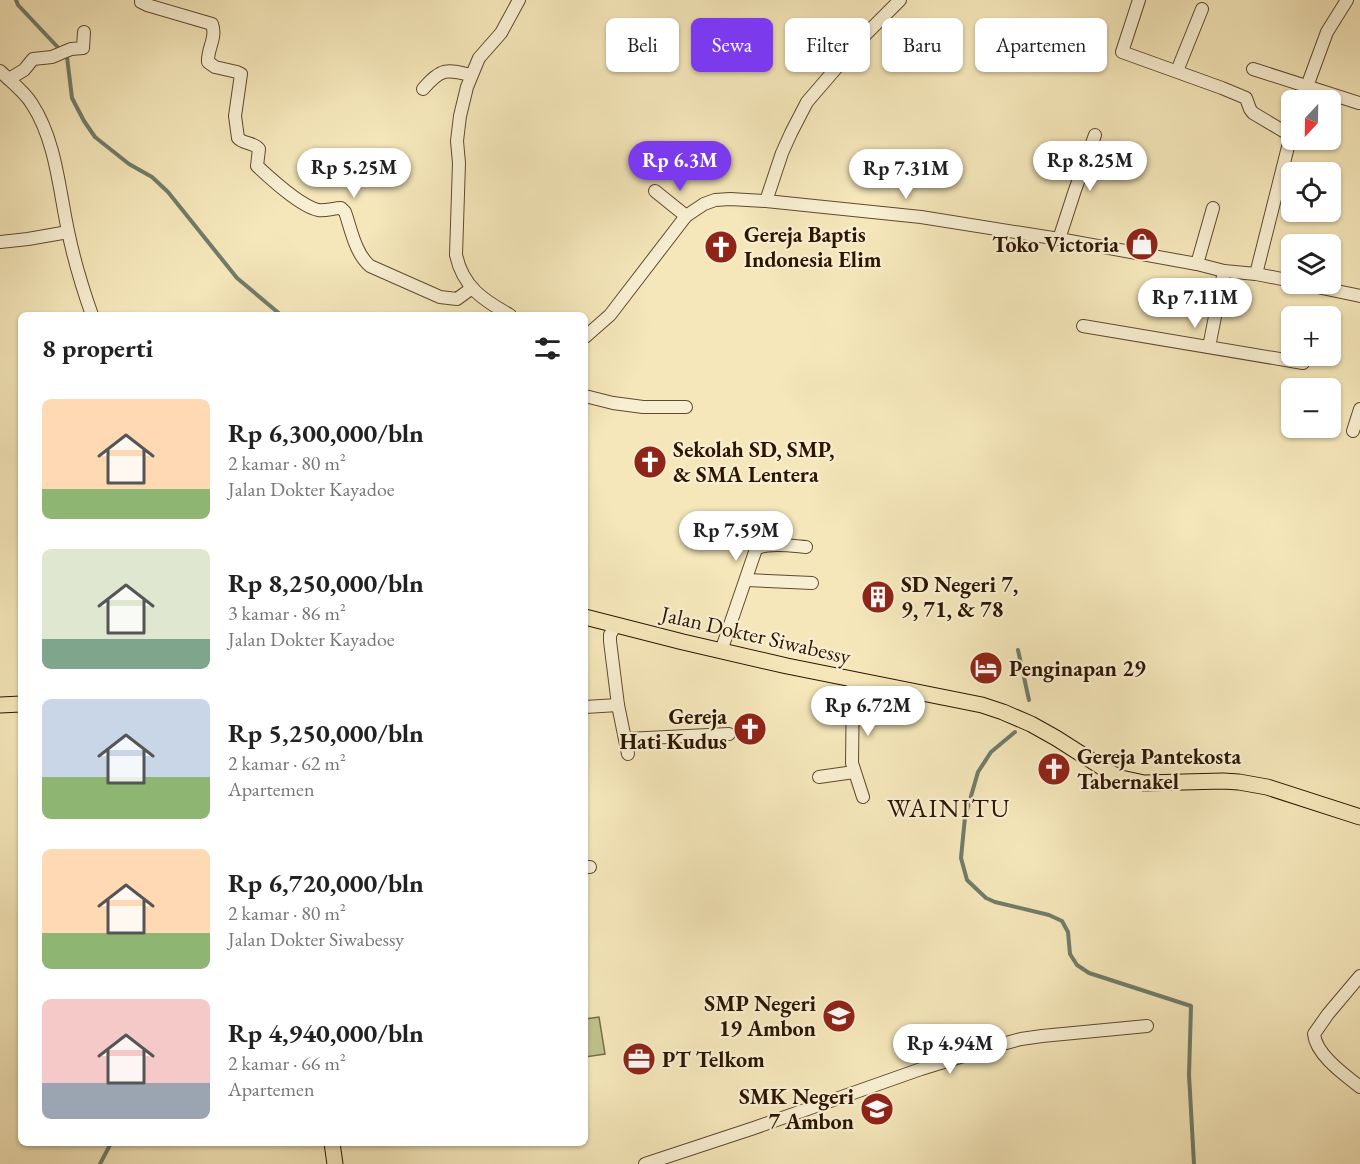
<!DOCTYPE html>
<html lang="id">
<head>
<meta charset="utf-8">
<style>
	body { margin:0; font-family:"EB Garamond",serif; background:#f2f2f2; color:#222; height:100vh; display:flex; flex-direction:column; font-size:22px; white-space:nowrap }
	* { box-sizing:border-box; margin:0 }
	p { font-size:20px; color:#767676 }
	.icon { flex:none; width:33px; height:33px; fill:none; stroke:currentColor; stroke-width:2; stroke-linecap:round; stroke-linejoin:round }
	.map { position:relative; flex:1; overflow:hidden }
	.side { position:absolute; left:18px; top:312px; width:570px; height:834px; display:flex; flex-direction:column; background:#fff; border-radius:9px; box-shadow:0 2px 4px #0004 }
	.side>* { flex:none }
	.top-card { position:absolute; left:606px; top:18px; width:570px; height:54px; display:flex; gap:12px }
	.needle { width:39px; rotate:202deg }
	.controls { position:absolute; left:1281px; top:90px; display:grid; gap:12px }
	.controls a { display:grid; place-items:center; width:60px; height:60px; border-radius:9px; background:#fff; box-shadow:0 2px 4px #0004; font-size:30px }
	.price { position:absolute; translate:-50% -51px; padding:0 14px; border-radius:21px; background:#fff; color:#222; font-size:20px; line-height:39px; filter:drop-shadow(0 2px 3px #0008) }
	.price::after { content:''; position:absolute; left:50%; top:36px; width:18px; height:14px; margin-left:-9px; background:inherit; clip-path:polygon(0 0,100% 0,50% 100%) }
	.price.on { background:#7c3aed; color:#fff }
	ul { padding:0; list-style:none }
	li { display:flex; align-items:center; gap:18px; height:150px; padding:0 24px }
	li span { display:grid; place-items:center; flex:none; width:168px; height:120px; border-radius:9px; color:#555 }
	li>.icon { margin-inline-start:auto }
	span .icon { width:72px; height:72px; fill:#fffc; stroke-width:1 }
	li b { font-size:26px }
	h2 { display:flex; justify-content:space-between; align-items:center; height:72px; padding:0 24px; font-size:26px }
	.tag { padding:0 21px; border-radius:9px; background:#fff; box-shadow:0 2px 4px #0004; font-size:21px; line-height:54px }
	.tag.on { background:#7c3aed; color:#fff }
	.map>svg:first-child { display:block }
</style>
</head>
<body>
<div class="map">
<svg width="1360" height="1164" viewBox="0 0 1360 1164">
	<rect width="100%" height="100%" fill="#f5e7ba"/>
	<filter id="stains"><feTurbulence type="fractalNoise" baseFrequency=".00333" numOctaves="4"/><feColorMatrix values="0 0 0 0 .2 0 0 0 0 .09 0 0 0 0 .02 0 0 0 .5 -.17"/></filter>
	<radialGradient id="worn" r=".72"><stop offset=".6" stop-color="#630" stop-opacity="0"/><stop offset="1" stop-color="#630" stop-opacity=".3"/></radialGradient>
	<path fill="#bfc48d" stroke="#766c46" stroke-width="1.5" d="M599,1017l6,37 -20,3v-38z"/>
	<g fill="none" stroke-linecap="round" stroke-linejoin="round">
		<g stroke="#707c6a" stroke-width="4">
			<path d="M16,0l2,5 49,52 5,41 12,23 11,16 34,27 23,13 16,15 69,86 44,37"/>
			<path d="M1018,650l11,50"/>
			<path d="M1015,732l-24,20 -13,20 -13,45 -4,41 6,22 19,18 9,4 54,13 13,6 6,11 2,22 7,11 12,8 102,33 -2,69 5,89"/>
			<path d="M100,1164l11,-21"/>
		</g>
		<defs>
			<g id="minor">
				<path d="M141,0v2l6,3 65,19c5,14 -5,25 -4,38l7,5 22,5 4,2 -6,42 3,22c5,6 15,4 21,11l-2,17c14,13 43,40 61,44 8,1 16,-2 23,-2l4,4c6,17 10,41 25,54l70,31 17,2 15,-11"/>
				<path d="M1139,0l-17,52 100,36 24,10 4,11 3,4 37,22"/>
				<path d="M1253,69l106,34"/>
				<path d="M0,71c10,10 24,20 32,33 24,37 27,85 36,127 6,29 14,56 24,84"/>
				<path d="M1177,71l25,-62"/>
				<path d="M9,79l15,-9 9,-11 19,-2 19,-8 12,-1 1,-16"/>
				<path d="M423,89c18,-21 23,-20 48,-14"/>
				<path d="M1302,100l25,-68 20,-32"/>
				<path d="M655,191l31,25"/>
				<path d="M766,201l16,-48 9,-20 16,-31 56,-65 37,-37"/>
				<path d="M1059,239l16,-49 20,-55"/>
				<path d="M0,242l28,-3 40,-7"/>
				<path d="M1197,264l16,-56"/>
				<path d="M1256,274l36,-143"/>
				<path d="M1303,284l57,12"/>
				<path d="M510,315c-27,-15 -47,-28 -54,-60l3,-92 -2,-22 3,-25 7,-29 12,-29 22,-25 18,-33"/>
				<path d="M1083,326l220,37"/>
				<path d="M585,337l25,-22 76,-99 18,-12 11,-4 15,-1 36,2 155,16 138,22 138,25 27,7 32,3 36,7"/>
				<path d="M1209,347l15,-76"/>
				<path d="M585,396l28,7 30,4h43"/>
				<path d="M1353,431l7,-22"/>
				<path d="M746,580l66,3"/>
				<path d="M615,626l-5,9v6l8,64 10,49"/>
				<path d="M721,651l35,-102c10,-7 37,-3 50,-2"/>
				<path d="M853,680l-1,83 11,34"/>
				<path d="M585,707l33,-2"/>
				<path d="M626,739l103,-5"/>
				<path d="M819,777l35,-5"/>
				<path d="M585,867h5"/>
				<path d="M1360,976l-32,38 -14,20c2,21 31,41 46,53"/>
				<path d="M645,1164l109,-36 167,-59 78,-24 22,-6 21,-3 105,-10"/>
			</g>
			<g id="major">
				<path d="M585,617l98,25 104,24 195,39 21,7 28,12 25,14 55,35 10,5 23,5 79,-2 16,1 28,5 93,30"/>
				<path d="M0,705l21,-1"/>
				<path d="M332,1143l3,21"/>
			</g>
		</defs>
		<use href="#minor" stroke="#5f4a2e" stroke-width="14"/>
		<use href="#major" stroke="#2d1500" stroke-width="17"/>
		<use href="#minor" stroke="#f8efd2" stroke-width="12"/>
		<use href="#major" stroke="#f5e7ba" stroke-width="15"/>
	</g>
	<defs>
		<symbol id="shop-disc" viewBox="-11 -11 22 22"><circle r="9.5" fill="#8f2418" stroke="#f8efd2"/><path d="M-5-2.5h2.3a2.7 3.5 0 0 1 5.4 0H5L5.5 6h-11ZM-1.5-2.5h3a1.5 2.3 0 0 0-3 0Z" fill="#fff"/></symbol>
		<symbol id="church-disc" viewBox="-11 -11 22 22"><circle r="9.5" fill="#8f2418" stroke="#f8efd2"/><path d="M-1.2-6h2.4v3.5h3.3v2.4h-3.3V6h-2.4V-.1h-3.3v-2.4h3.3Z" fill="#fff"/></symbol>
		<symbol id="building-disc" viewBox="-11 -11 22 22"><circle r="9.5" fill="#8f2418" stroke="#f8efd2"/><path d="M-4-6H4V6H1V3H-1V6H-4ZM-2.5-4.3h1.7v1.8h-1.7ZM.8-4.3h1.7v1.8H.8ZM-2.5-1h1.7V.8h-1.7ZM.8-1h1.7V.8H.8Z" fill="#fff"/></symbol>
		<symbol id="hotel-disc" viewBox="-11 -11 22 22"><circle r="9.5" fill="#8f2418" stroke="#f8efd2"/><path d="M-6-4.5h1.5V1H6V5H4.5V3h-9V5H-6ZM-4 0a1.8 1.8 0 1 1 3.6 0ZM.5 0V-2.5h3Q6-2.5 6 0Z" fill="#fff"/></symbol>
		<symbol id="school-disc" viewBox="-11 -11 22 22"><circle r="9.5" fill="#8f2418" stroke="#f8efd2"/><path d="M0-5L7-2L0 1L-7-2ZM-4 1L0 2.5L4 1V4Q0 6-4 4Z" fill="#fff"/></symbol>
		<symbol id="office-disc" viewBox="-11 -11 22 22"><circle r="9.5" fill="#8f2418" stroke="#f8efd2"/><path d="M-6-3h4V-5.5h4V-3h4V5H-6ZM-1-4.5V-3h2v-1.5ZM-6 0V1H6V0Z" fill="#fff"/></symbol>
	</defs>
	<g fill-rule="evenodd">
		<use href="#shop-disc" x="1123" y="225" width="38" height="38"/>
		<use href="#church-disc" x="702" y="228" width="38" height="38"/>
		<use href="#church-disc" x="631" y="443" width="38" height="38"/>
		<use href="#building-disc" x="859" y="578" width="38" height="38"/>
		<use href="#hotel-disc" x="967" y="649" width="38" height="38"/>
		<use href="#church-disc" x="731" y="710" width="38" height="38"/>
		<use href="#church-disc" x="1035" y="750" width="38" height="38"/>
		<use href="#school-disc" x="820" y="997" width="38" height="38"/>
		<use href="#office-disc" x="620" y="1040" width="38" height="38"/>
		<use href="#school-disc" x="858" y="1090" width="38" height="38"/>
	</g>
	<g text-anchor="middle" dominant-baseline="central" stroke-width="4.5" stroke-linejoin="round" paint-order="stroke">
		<g font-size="22" font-weight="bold" fill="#2d1500" stroke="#f8efd2" text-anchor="start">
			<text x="744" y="234">Gereja Baptis<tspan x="744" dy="25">Indonesia Elim</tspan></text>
			<text x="1119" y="244" text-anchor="end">Toko Victoria</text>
			<text x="673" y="449">Sekolah SD, SMP,<tspan x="673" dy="25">&amp; SMA Lentera</tspan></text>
			<text x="901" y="584">SD Negeri 7,<tspan x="901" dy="25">9, 71, &amp; 78</tspan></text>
			<text x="1009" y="668">Penginapan 29</text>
			<text x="727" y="716" text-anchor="end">Gereja<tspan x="727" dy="25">Hati Kudus</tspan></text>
			<text x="1077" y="756">Gereja Pantekosta<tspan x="1077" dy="25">Tabernakel</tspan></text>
			<text x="816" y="1003" text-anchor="end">SMP Negeri<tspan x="816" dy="25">19 Ambon</tspan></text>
			<text x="662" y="1059">PT Telkom</text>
			<text x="854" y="1096" text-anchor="end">SMK Negeri<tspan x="854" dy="25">7 Ambon</tspan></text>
		</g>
		<g font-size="22" fill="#2d1500" stroke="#f8efd2">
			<text transform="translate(756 635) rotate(13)">Jalan Dokter Siwabessy</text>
		</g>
		<g font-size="26" letter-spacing="1.5" fill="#2d1500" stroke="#f8efd2">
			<text x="949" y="808">WAINITU</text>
		</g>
	</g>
	<rect width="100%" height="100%" filter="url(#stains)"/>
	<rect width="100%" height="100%" fill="url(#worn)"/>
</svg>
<div class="controls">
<a><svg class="needle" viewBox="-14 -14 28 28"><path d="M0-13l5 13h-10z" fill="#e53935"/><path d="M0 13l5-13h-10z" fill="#767676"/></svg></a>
<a><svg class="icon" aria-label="locate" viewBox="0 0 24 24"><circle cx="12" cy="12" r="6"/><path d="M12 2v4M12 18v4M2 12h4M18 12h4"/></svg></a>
<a><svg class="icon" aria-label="layers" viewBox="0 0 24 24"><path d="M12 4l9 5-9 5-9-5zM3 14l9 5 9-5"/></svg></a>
<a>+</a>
<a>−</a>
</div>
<b class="price on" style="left:680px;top:192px">Rp 6.3M</b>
<b class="price" style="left:1090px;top:192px">Rp 8.25M</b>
<b class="price" style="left:354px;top:199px">Rp 5.25M</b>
<b class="price" style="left:906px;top:200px">Rp 7.31M</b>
<b class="price" style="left:1195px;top:329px">Rp 7.11M</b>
<b class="price" style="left:736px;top:562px">Rp 7.59M</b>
<b class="price" style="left:868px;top:737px">Rp 6.72M</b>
<b class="price" style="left:950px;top:1075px">Rp 4.94M</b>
<div class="top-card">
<a class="tag">Beli</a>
<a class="tag on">Sewa</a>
<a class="tag">Filter</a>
<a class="tag">Baru</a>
<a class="tag">Apartemen</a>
</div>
<section class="side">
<h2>8 properti<svg class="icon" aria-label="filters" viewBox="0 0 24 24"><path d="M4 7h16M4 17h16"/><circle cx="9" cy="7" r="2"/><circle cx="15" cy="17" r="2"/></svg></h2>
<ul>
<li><span style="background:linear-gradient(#ffd9b3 75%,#8fb573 0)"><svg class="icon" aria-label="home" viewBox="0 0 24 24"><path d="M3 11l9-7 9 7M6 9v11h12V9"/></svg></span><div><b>Rp 6,300,000/bln</b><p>2 kamar · 80 m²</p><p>Jalan Dokter Kayadoe</p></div></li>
<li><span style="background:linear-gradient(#dfe7d0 75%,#7fa58c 0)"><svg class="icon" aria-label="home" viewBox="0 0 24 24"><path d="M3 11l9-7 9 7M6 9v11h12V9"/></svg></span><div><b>Rp 8,250,000/bln</b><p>3 kamar · 86 m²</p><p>Jalan Dokter Kayadoe</p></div></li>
<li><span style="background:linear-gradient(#c9d6e8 65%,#8fb573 0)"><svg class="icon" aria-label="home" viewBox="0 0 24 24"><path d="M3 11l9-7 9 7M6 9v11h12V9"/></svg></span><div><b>Rp 5,250,000/bln</b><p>2 kamar · 62 m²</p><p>Apartemen</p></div></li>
<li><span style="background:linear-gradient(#ffd9b3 70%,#8fb573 0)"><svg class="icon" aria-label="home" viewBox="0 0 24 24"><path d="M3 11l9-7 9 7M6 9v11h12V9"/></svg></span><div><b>Rp 6,720,000/bln</b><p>2 kamar · 80 m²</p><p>Jalan Dokter Siwabessy</p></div></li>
<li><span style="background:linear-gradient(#f6c9c9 70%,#9aa5b1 0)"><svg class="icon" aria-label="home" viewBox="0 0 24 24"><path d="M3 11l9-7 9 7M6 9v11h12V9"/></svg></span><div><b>Rp 4,940,000/bln</b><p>2 kamar · 66 m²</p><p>Apartemen</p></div></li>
</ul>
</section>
</div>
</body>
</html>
